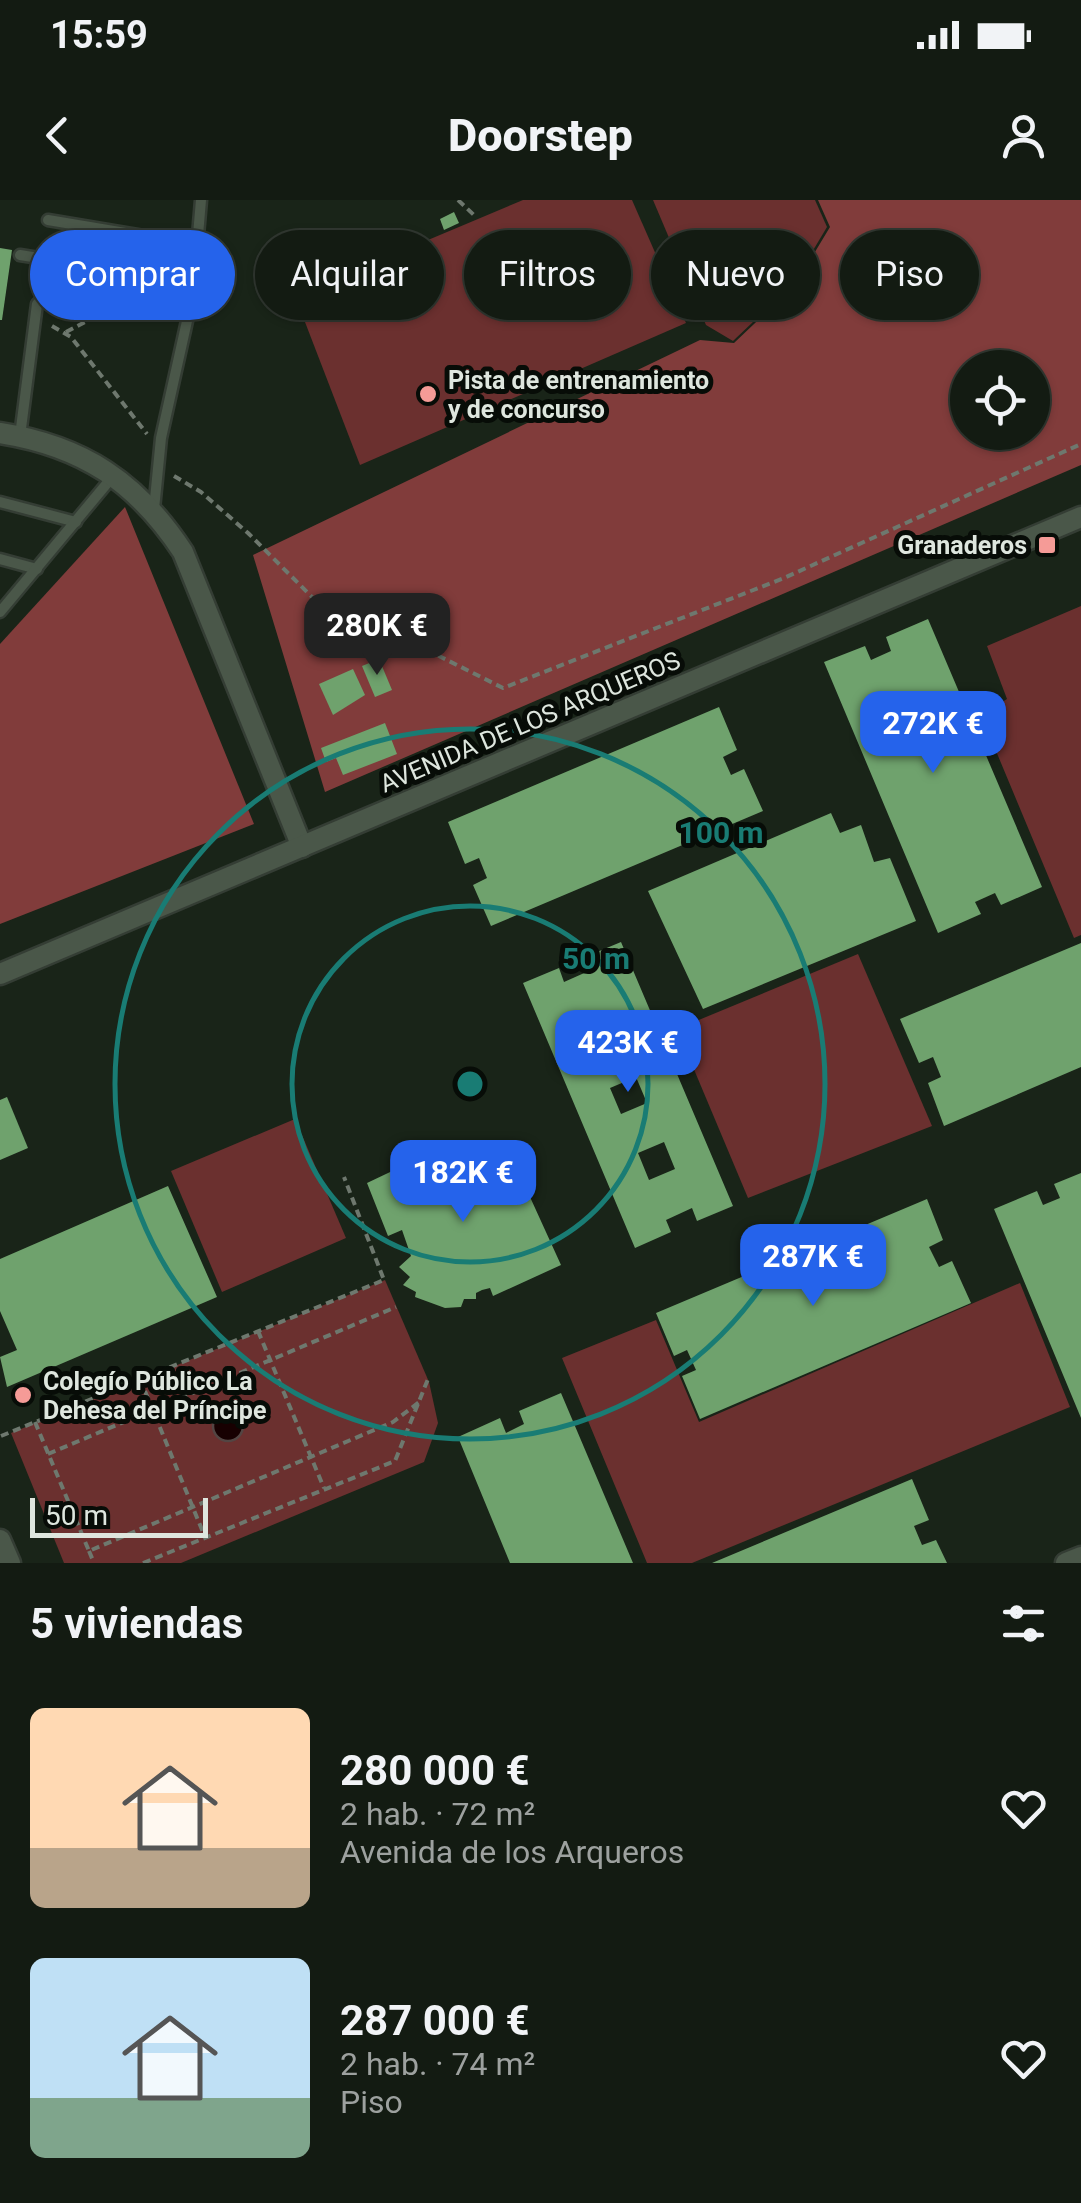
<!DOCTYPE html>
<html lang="es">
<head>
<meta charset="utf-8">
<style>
	body { margin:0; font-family:Roboto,sans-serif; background:#1c241b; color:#f1f3f6; height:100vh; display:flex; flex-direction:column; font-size:38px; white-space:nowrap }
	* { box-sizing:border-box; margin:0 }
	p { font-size:32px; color:#9da19f }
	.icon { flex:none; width:55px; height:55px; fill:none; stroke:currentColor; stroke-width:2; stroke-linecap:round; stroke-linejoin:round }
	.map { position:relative; height:1363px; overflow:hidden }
	.drawer { display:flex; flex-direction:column; background:#131b12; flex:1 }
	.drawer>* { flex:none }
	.guide { position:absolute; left:30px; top:30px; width:1022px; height:90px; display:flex; gap:20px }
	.fabs { position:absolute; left:950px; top:150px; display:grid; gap:20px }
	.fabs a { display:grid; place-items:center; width:100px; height:100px; border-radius:50%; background:#131b12; box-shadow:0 2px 8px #0004,0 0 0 2px #323932; font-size:50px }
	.scale { position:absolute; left:30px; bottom:25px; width:178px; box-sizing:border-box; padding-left:10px; border:5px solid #dee6de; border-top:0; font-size:28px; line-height:35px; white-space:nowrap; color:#dee6de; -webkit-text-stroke:8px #070c07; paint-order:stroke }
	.price { position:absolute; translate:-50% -85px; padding:0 22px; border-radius:20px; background:#2563eb; color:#fff; font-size:32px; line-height:65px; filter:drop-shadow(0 2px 5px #0008) }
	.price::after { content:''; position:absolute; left:50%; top:60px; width:30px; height:22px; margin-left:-15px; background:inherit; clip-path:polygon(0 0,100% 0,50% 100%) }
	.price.on { background:#222; color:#fff }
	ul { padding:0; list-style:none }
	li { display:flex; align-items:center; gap:30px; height:250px; padding:0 30px }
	li span { display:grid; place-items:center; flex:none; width:280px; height:200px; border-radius:15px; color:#555 }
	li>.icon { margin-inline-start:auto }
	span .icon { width:120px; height:120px; fill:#fffc; stroke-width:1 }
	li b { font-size:42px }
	h2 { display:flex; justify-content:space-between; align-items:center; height:120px; padding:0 30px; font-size:42px }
	.tag { padding:0 35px; border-radius:45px; background:#131b12; box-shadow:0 2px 8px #0004,0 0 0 2px #323932; font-size:35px; line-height:90px }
	.tag.on { background:#2563eb; color:#fff }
	.status { display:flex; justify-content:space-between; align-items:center; height:70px; padding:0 50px; background:#131b12; direction:ltr }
	.status svg { height:28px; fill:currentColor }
	header { display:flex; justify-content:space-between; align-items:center; height:130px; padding:0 30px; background:#131b12; font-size:45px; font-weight:800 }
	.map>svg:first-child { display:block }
</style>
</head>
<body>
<div class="status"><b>15:59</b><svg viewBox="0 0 49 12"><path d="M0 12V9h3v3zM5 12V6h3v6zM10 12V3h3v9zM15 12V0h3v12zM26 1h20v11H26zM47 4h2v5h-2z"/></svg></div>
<header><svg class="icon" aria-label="back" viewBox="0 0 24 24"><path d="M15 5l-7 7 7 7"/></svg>Doorstep<svg class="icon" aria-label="person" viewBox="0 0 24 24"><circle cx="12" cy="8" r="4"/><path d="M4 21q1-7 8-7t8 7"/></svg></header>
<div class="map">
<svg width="1081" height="1363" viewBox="0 0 1081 1363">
	<rect width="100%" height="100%" fill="#192418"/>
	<g fill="#6b302f">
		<path d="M523,0h109l54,123 -326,142 -65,-169z"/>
		<path d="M653,0h162l12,27 -34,57 -60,57 -27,-16z"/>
		<path d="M1081,406v329l-7,3 -93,-223 26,-16 -20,-53z"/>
		<path d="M858,754l74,172 -184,72 -71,-169z"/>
		<path d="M295,919l51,119 -124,54 -51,-121z"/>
		<path d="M385,1080l44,102 9,41 -14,39 -243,101h-117l-53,-130z"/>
		<path d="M1020,1083l50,124 -378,156h-45l-85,-205 94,-38 43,102z"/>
	</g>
	<g fill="#813c3b" fill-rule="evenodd">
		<path d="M818,0h263v265l-756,327 -72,-237 447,-215 34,3 61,-58 35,-58zM968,168h64v64h-64z"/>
		<path d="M125,307l129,317 -254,100v-280z"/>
	</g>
	<circle fill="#170001" stroke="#534543" stroke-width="2.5" cx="228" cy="1226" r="15"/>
	<g fill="#6fa26d" fill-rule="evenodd">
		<path d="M454,12l5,11 -15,7 -4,-11z"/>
		<path d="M0,48l12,2 -10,70h-2z"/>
		<path d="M928,419l114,268 -41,18 -6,-12 -20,9 6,12 -43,19 -114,-271 41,-16 6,14 20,-9 -5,-14z"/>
		<path d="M379,459l13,31 -17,7 -13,-31z"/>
		<path d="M353,469l12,26 -32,20 -14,-31z"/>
		<path d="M719,507l18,43 -14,7 8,18 13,-6 19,42 -272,115 -18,-41 14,-7 -8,-20 -14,6 -17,-42z"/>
		<path d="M385,523l12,31 -54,21 -7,-17 -10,4 -5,-14z"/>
		<path d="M831,613l9,20 21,-8 13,37 16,-4 26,63 -213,88 -55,-118z"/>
		<path d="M621,742l112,264 -36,15 -5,-13 -26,12 5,12 -36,16 -112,-265 36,-15 5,14 27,-12 -6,-13zM607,810l12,27 -26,11 -11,-27zM636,877l11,26 -26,11 -11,-26zM664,942l11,27 -26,11 -11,-27z"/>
		<path d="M1081,743v124l-137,59 -16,-43 13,-6 -8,-20 -14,6 -19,-44z"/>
		<path d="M7,897l21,51 -28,12v-60z"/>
		<path d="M478,941l22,6 7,7 5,22 -10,5 6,13 17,-8 36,79 -68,31 -3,-8 -8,2 -6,3v6h-12l-3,8 -16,1 -30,-11 1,-5 -13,-7 7,-8 -11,-10 12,-11 -9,-26 -14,6 -21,-53 80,-38 8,18z"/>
		<path d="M1081,973v245l-87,-209 43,-18 6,14 17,-7 -6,-14z"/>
		<path d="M168,986l49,111 -210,90 -7,-30 17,-7 -17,-39v-52z"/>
		<path d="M927,999l16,41 -14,7 10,20 13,-6 19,42 -271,116 -18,-43 14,-6 -9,-20 -13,6 -18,-43z"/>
		<path d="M561,1193l72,170h-123l-52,-126 42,-19 6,15 18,-9 -5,-13z"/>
		<path d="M912,1279l17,41 -15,6 8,19 14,-5 11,23h-235z"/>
	</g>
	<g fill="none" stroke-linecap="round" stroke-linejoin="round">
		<defs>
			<g id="service">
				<path d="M48,20l149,25"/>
				<path d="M20,55l174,28"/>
				<path d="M20,236l17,-132c20,-22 56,-19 82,-35"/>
				<path d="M0,302l76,20"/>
				<path d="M154,309l7,-71 32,-144 8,-94"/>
				<path d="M0,359l37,10"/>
				<path d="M0,412l114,-137"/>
			</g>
			<g id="minor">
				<path d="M0,233c83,13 137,49 183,119l119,295"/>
				<path d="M0,774l1081,-457"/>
				<path d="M0,1340l10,23"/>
				<path d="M1066,1363l15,-6"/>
			</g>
		</defs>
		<use href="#service" stroke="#343d34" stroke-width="15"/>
		<use href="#minor" stroke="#343d34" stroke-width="25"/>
		<g stroke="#6e786e" stroke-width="4" stroke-dasharray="8 5" stroke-linecap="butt">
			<path d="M458,0l17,16"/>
			<path d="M52,126l19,11 76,97"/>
			<path d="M66,132l75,-39"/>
			<path d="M174,276l27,16 47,41 74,74 33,7 148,74 281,-110 297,-134"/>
			<path d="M258,1131l66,157"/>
			<path d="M140,1179l65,158"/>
			<path d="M35,1222l54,129 304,-129 29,-22"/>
			<path d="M1,1236l383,-156 -40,-103"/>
			<path d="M48,1254l348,-147"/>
			<path d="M89,1351l5,12"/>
			<path d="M143,1363l252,-102 33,-82"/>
		</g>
		<use href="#service" stroke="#4a5749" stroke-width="10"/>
		<use href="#minor" stroke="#4a5749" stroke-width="20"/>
	</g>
	<g fill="none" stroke="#197c74" stroke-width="5">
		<circle cx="470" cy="884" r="178"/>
		<circle cx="470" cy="884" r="355"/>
	</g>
	<g fill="#f59b97" stroke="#070c07" stroke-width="4">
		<circle cx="428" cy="194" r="10"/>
		<rect x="1037" y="335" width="20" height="20" rx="5"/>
		<circle cx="23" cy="1195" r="10"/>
	</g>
	<g text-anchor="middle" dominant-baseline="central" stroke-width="10" stroke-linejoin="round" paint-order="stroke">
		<g font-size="25" font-weight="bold" fill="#dee6de" stroke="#070c07" text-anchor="start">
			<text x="448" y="180">Pista de entrenamiento<tspan x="448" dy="29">y de concurso</tspan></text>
			<text x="1027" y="345" text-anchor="end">Granaderos</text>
			<text x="43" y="1181">Colegío Público La<tspan x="43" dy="29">Dehesa del Príncipe</tspan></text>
		</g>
		<g font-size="25" fill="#dee6de" stroke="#070c07">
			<text transform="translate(530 522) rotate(-23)">AVENIDA DE LOS ARQUEROS</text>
		</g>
	</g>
	<circle cx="470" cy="884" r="15" fill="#197c74" stroke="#070c07" stroke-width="5"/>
	<g font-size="30" text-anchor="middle" font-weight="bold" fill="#197c74" stroke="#070c07" stroke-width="10" stroke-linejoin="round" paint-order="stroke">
		<text x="721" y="643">100 m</text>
		<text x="596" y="769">50 m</text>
	</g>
</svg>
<div class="fabs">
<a><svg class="icon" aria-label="locate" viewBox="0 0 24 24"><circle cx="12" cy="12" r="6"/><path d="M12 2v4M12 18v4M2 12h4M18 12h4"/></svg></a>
</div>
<div class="scale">50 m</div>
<b class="price on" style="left:377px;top:478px">280K €</b>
<b class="price" style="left:933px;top:576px">272K €</b>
<b class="price" style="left:628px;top:895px">423K €</b>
<b class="price" style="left:463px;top:1025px">182K €</b>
<b class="price" style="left:813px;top:1109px">287K €</b>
<div class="guide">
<a class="tag on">Comprar</a>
<a class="tag">Alquilar</a>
<a class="tag">Filtros</a>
<a class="tag">Nuevo</a>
<a class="tag">Piso</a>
</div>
</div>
<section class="drawer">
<h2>5 viviendas<svg class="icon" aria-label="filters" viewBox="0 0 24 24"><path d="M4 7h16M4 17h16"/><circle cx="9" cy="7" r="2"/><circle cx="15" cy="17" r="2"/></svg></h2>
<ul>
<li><span style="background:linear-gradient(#ffd9b3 70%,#b9a48a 0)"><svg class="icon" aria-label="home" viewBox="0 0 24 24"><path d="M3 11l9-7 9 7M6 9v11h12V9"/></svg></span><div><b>280 000 €</b><p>2 hab. · 72 m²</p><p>Avenida de los Arqueros</p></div><svg class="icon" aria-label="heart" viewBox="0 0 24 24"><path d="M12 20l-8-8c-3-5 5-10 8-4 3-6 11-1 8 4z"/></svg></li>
<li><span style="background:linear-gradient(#bfe0f5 70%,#7fa58c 0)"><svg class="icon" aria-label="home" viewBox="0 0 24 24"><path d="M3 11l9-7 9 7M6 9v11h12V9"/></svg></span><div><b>287 000 €</b><p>2 hab. · 74 m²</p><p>Piso</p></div><svg class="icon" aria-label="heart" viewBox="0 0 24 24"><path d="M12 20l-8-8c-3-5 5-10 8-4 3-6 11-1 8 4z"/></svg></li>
</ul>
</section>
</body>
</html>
